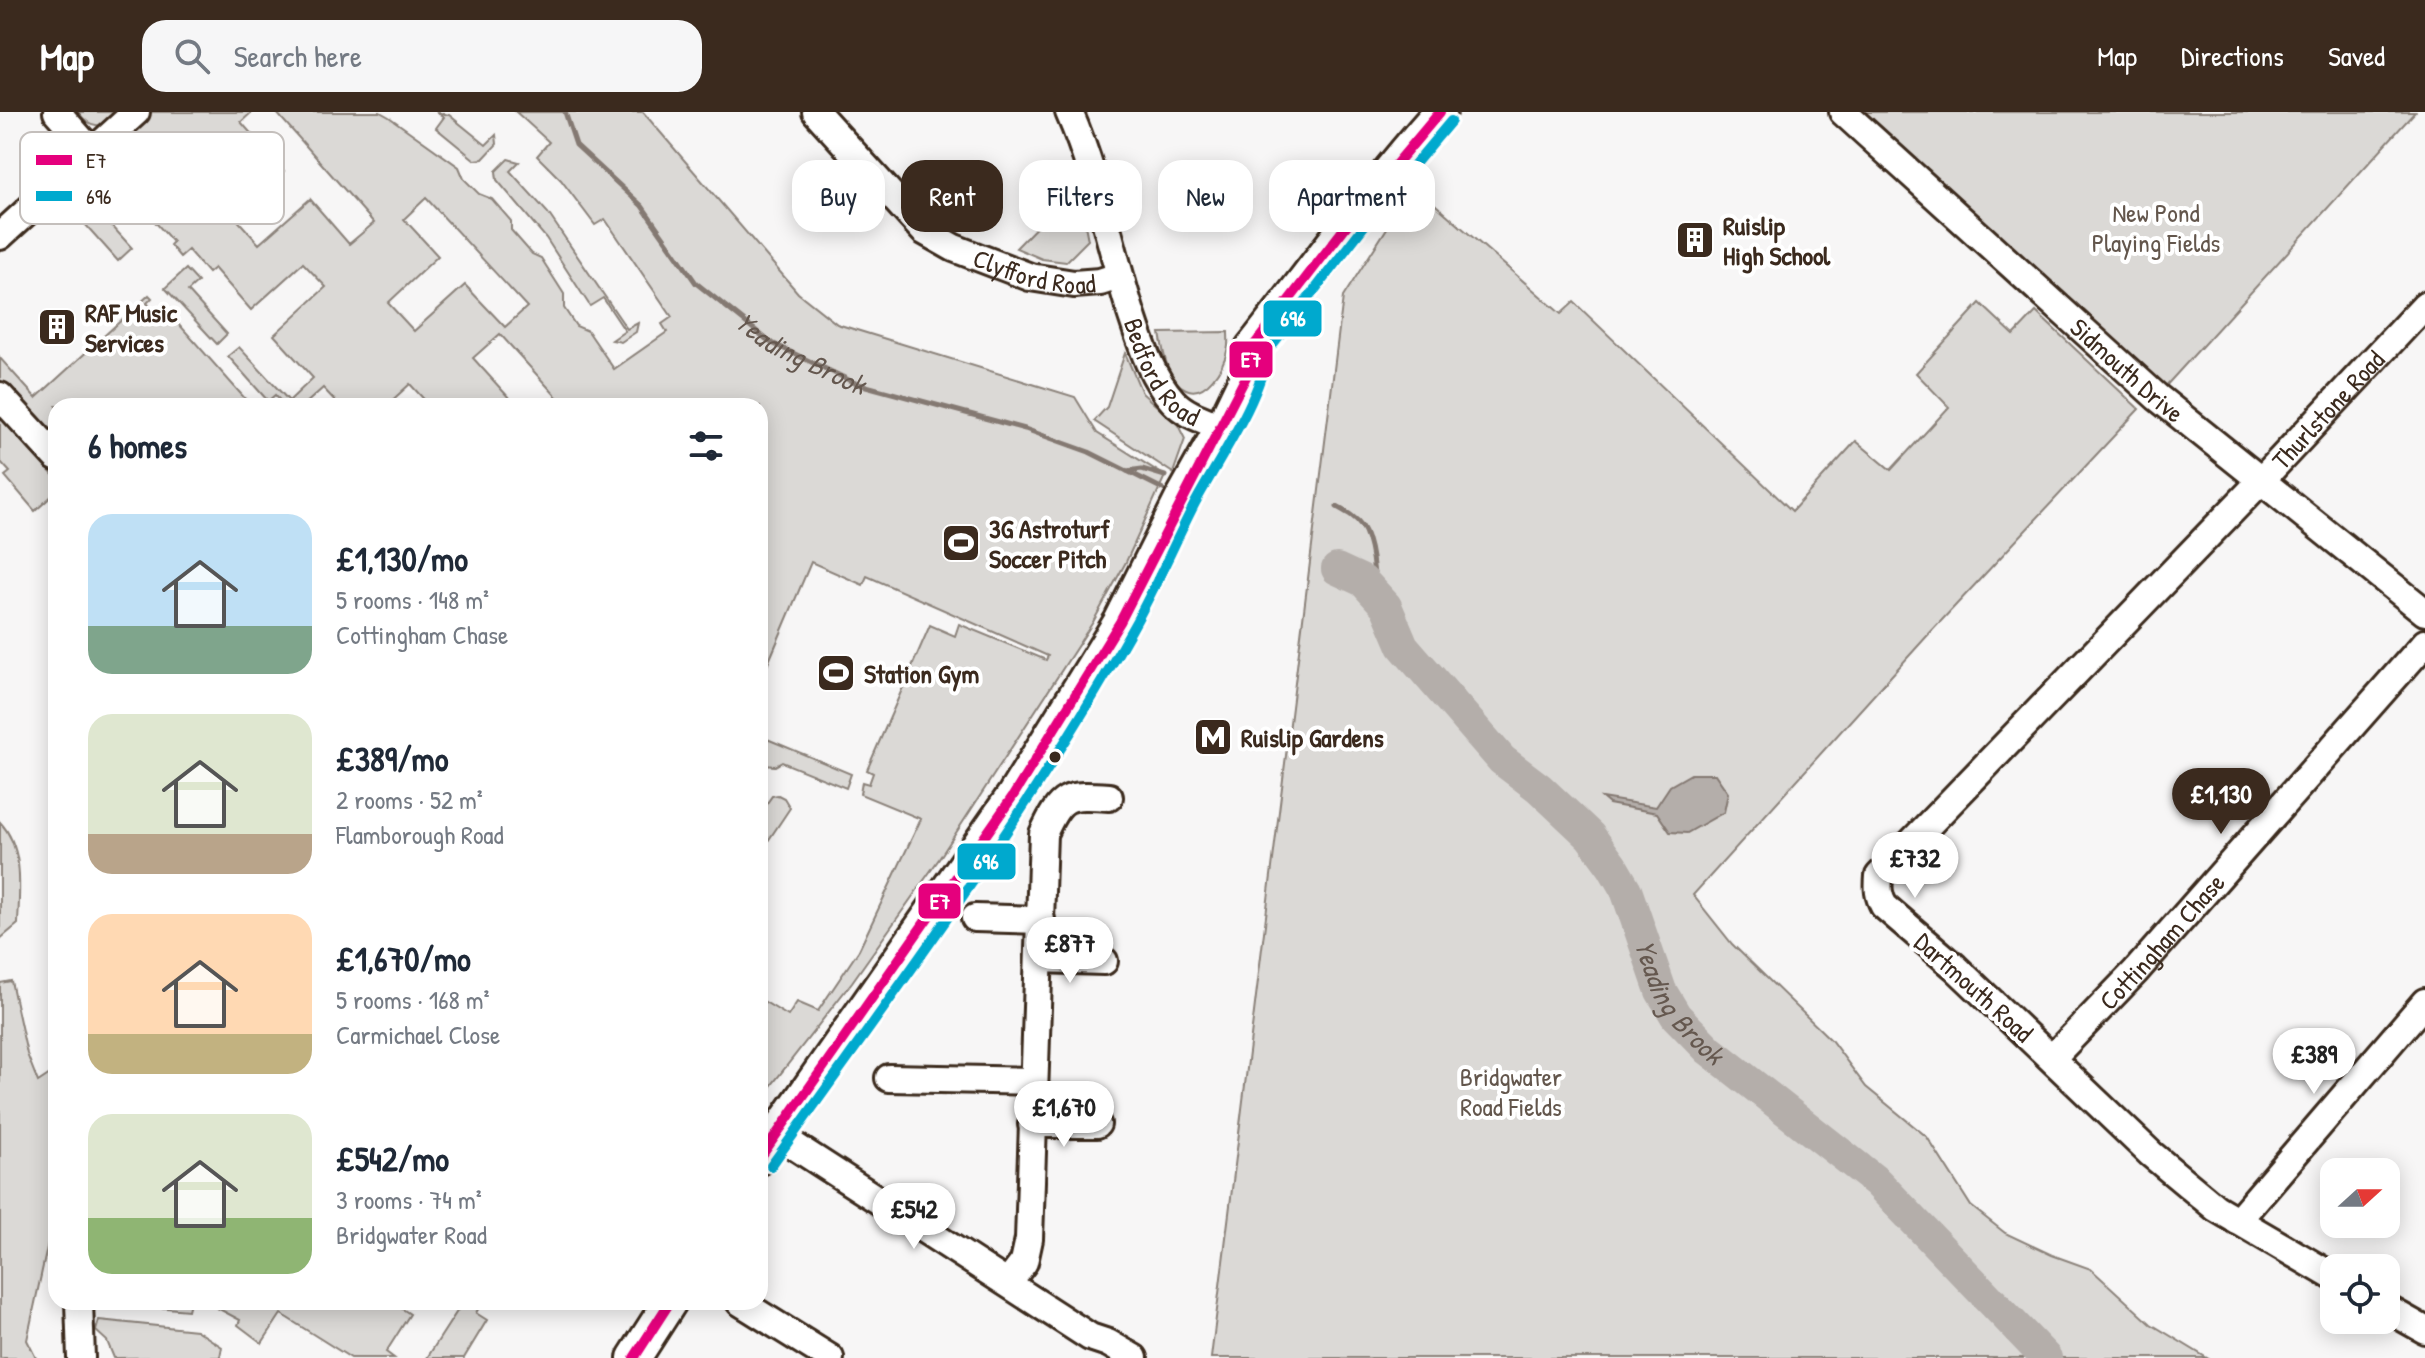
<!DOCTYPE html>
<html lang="en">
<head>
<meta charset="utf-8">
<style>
	body { margin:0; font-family:"Patrick Hand",sans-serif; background:#f6f6f7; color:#1f2937; height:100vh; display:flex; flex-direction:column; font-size:30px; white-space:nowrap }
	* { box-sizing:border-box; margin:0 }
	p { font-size:26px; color:#747a83 }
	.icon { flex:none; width:44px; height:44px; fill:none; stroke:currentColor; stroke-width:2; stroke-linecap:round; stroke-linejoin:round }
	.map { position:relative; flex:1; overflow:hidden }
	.panel { position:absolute; left:48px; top:286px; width:720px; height:912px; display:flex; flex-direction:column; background:#fff; border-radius:24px; box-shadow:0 4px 20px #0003 }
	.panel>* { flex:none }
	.top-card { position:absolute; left:792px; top:48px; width:760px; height:72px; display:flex; gap:16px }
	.needle { width:52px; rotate:69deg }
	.tools { position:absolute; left:2320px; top:1046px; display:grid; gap:16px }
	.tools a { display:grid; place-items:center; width:80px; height:80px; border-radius:16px; background:#fff; box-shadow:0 4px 20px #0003; font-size:40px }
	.price { position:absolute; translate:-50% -68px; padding:0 18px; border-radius:28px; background:#fff; color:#222; font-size:26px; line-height:52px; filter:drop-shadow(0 2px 4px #0008) }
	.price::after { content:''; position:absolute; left:50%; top:48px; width:24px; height:18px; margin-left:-12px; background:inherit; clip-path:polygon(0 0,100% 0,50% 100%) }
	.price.selected { background:#3b2a1e; color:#fff }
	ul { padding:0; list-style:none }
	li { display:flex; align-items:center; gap:24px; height:200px; padding:0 40px }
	li span { display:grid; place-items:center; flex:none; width:224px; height:160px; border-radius:24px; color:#555 }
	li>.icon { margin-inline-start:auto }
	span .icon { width:96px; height:96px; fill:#fffc; stroke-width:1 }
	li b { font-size:34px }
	h2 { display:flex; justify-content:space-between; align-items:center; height:96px; padding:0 40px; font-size:34px }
	.tag { padding:0 28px; border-radius:24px; background:#fff; box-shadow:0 4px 20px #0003; font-size:28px; line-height:72px }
	.tag.selected { background:#3b2a1e; color:#fff }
	header { display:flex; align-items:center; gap:48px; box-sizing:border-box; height:112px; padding:0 40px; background:#3b2a1e; color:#fff }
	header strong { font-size:38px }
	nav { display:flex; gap:44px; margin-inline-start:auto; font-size:28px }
	.search { width:560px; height:72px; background:#f6f6f7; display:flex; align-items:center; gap:20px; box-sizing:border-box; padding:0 28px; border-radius:24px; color:#747a83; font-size:30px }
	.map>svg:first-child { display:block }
</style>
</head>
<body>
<header>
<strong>Map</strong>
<div class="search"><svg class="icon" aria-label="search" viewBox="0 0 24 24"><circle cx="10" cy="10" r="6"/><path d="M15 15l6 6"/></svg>Search here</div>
<nav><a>Map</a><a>Directions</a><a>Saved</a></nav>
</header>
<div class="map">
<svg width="2425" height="1246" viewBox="0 0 2425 1246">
	<rect width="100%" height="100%" fill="#f7f6f6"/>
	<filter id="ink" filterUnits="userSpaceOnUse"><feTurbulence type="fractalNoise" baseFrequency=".0125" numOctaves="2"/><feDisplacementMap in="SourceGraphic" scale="16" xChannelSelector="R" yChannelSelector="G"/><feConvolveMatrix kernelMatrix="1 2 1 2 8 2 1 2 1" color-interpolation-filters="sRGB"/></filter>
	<g filter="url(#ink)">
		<g fill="#dbd9d6" stroke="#8b827a" stroke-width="2" fill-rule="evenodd">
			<path d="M78,0h42c-17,15 -27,20 -42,0z"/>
			<path d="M151,0h101l-11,10 43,49 -50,45 25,28 51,-45 39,45 25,-21 -98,-111h104l9,5 70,50 5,12 15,15 13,5 19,22v9l21,24 9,4 23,36v14l12,18 12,5 26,38 53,-37 -5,-8 10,-7 -67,-98 -10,6 -34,-45 -24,-24 12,-14 -33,-30h127l155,181 39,31 238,73 22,36 68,43 -39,86 -33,60 -154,237 -87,123 -92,118v-101l28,17 9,-14 21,9 41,-61 62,-131 -61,-25 2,-12 7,2 4,-11 -6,-3 63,-145 25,11 4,-12 87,36 2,-4 -181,-80 -4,9 -52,-23 -47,111 -4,-5v-262h-195l-65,-72 -27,24 38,42 -6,6h-75l-20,-22 -24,22h-46l-17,-18 -20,18h-18l-10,-11 -7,6 -40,-45 11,-9 50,54 24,-23 -39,-43 52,-48 -23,-24 -52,47 -37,-42 -6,5 -20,-23 -8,7 -10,-12 3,-3 -74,-83zM426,86l101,109 -22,20 -40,-42 -51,46 -26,-28 50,-47 -34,-37z"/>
			<path d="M436,0l13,3 37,30 10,-10 1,9 -14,15 -8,1 -39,-32 8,-11z"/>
			<path d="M1858,0h557l-252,277z"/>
			<path d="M508,47l11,3 -9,9 38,42 79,116 11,-6 -2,9 -15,10 -9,-2 13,-9 -22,-33 -13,8 -44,-68 -49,-58 -1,-9z"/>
			<path d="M74,72l58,64 -14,13 -50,-56 -1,-16z"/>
			<path d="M1414,74l147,128 13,-12 218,209 64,-70 35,29 58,-63 -33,-34 64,-70 34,32 22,-23 103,97 -211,226 -235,260 39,49 99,96 35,47 61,50 44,69 34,27 47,22 39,14 60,55 56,34h-996l132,-1061z"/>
			<path d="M1079,83l9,45 -22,22 -24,-3 -26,-11 40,-41z"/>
			<path d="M186,157l12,13 -10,9 39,43 -10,10 -52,-56z"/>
			<path d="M149,183l3,3 -5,5 8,9 8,-6 85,96 -4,4h-188v37l-56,-61v-24l36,40z"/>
			<path d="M1228,220c0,6 1,13 -1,19 -3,16 -22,47 -41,38 -19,-8 -23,-38 -26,-56z"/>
			<path d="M1125,241l17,40 36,32 7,14 -12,34 -79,-52 13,-14z"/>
			<path d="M0,304l56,62v17l-2,-1 -19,17 -30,-35 5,-4 -10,-11z"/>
			<path d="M760,624l91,38 -5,14 -64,-26 -7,4 -11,-1 -4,-7z"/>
			<path d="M778,683l6,3 6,10 -30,45v-40l12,-17z"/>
			<path d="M0,710c25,27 19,68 18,102l-18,15z"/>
			<path d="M55,853h1v83l-7,-11z"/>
			<path d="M11,869l16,73 11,28 18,-12v136l-29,134 9,18h-36v-375z"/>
			<path d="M98,1190h92l-2,8z"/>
			<path d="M206,1190h186l18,12 -24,38 8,6h-43l-70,-44 -19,29 -24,-18 2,-5z"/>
			<path d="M463,1190h19l-6,11 11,7 -23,38h-37z"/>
			<path d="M99,1208l97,10 26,17 -2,10 -106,1 -7,-17 -11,-10z"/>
		</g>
		<path fill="#b4aeaa" stroke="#847972" stroke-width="2" d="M1691,662h24l13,19 -4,19 -37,21 -17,-1 -13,-19 -48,-9 -7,-6 54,9 14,-21z"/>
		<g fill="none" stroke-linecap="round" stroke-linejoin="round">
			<g stroke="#847972" stroke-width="5">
				<path id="s1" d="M565,0l11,33 66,61 54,77 74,59 85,41 170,46 64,23 74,37"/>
				<path d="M1127,359l15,-2 23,7"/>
				<path d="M1337,395c9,5 19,10 25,19 10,15 13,51 13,69"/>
			</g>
			<path stroke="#b4aeaa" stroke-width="32" id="s2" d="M1337,457l26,12 23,25 17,40 99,114 37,28 51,48 22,30 14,24 35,101 15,25 33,34 168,132 169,176"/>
			<defs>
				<g id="minor">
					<path d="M57,0l35,40"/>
					<path id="s3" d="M816,0l108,119 30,17 76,29 44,7 26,-2 19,-6"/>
					<path id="s4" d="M1069,0c28,64 41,134 62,201 10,30 20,64 42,88 13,14 32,19 49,26"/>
					<path id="s5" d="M1843,0l314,285 268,215"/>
					<path d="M0,124l136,-124"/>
					<path d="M0,284l56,61"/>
					<path d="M975,806l66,2"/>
					<path d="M1039,847l65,2"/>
					<path id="s6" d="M2052,946l83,-86 290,-329"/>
					<path d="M889,966l145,3"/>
					<path d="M1032,1012h65"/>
					<path d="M776,1022l314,203 18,6 26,15"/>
					<path d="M2237,1109l188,-219"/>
					<path id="s7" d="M2334,1165l-118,-69 -65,-54 -196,-187 -71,-61c-6,-11 -6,-17 -5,-30l375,-388 171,-183"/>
					<path d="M1008,1171l16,-21 5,-23 14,-405c18,-39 23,-40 66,-37"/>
					<path d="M79,1190l2,56"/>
					<path d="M740,1190l90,56"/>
					<path d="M2386,1196l39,22"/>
				</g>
				<g id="major">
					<path d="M760,1046l253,-362 107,-174 62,-124 41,-73 28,-58 1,-19c62,-79 121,-161 188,-236"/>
					<path d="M634,1246l36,-56"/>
				</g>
			</defs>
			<use href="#minor" stroke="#3b2a1e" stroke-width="32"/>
			<use href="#major" stroke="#3b2a1e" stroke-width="38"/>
			<use href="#minor" stroke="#fff" stroke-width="26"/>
			<use href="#major" stroke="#fff" stroke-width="32"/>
			<defs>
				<g id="bus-1">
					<path d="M760,1046l253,-362 107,-174 131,-255 1,-19 115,-149 73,-87"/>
					<path d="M634,1246l36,-56"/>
				</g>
				<path id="bus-2" d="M771,1054c124,-176 256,-349 361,-537 23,-40 41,-83 62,-124 21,-40 69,-109 72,-152l112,-145 73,-87"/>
			</defs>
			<use href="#bus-1" stroke="#fff" stroke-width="16"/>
			<use href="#bus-2" stroke="#fff" stroke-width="16"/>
			<use href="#bus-1" stroke="#e5007d" stroke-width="10"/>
			<use href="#bus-2" stroke="#00a9ce" stroke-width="10"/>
		</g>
	</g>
	<defs>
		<symbol id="building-square" viewBox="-11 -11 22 22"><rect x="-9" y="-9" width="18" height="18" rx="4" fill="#3b2a1e" stroke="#fff"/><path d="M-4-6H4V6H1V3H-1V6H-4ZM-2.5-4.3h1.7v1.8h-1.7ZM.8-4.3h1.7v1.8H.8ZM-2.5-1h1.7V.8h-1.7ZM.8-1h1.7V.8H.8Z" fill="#fff"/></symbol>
		<symbol id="stadium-square" viewBox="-11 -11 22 22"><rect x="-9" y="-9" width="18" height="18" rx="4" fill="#3b2a1e" stroke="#fff"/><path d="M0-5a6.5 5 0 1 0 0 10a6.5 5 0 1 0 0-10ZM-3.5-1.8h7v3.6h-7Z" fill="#fff"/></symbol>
		<symbol id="metro-square" viewBox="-11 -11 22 22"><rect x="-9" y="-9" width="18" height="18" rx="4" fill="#3b2a1e" stroke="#fff"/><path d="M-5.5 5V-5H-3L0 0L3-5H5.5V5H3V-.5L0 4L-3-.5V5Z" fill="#fff"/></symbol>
	</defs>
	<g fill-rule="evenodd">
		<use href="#building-square" x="1673" y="106" width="44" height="44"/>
		<use href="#building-square" x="35" y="193" width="44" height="44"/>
		<use href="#stadium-square" x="939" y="409" width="44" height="44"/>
		<use href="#stadium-square" x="814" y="539" width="44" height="44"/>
		<use href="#metro-square" x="1191" y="603" width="44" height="44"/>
	</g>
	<circle fill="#3b2a1e" stroke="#fff" stroke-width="3" cx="1055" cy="645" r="7"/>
	<g text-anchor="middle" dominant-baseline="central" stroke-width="8" stroke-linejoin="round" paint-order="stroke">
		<g font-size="26" fill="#63564c" stroke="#fff">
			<text x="2156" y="100">New Pond<tspan x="2156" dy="30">Playing Fields</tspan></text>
			<text x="1511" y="964">Bridgwater<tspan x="1511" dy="30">Road Fields</tspan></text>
		</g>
		<g font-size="26" font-weight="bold" fill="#3b2a1e" stroke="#fff" text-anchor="start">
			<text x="1723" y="113">Ruislip<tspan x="1723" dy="30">High School</tspan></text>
			<text x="85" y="200">RAF Music<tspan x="85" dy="30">Services</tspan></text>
			<text x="989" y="416">3G Astroturf<tspan x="989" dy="30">Soccer Pitch</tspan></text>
			<text x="864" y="561">Station Gym</text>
			<text x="1241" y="625">Ruislip Gardens</text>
		</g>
		<g font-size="26" fill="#3b2a1e" stroke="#fff">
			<text stroke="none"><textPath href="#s3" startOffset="280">Clyfford Road</textPath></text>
			<text stroke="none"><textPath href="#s4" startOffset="278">Bedford Road</textPath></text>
			<text stroke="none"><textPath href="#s5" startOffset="384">Sidmouth Drive</textPath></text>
			<text stroke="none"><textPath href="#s7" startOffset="1264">Thurlstone Road</textPath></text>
			<text stroke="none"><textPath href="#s6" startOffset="160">Cottingham Chase</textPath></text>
			<text transform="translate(1974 875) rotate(42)">Dartmouth Road</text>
		</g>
		<g font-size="28" font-style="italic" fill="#65584f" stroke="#fff">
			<text stroke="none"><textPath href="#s1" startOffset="346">Yeading Brook</textPath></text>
			<text stroke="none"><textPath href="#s2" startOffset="564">Yeading Brook</textPath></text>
		</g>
	</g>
	<rect x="20" y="20" width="264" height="92" rx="12" fill="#fff" stroke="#c4bfbc" stroke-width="2"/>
	<rect x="36" y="43" width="36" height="10" fill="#e5007d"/>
	<rect x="36" y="79" width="36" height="10" fill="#00a9ce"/>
	<g font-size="22" fill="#3b2a1e">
		<text x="86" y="56">E7</text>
		<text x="86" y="92">696</text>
	</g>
	<g stroke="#fff" stroke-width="3">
		<rect x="1262" y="187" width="61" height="39" rx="8" fill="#00a9ce"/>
		<rect x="1228" y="228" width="46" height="39" rx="8" fill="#e5007d"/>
		<rect x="956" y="730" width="61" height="39" rx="8" fill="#00a9ce"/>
		<rect x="917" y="770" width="45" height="38" rx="8" fill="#e5007d"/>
	</g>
	<g font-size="22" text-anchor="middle" font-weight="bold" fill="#fff">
		<text x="1293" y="214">696</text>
		<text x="1251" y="255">E7</text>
		<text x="986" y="757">696</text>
		<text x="940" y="797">E7</text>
	</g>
</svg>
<div class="tools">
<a><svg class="needle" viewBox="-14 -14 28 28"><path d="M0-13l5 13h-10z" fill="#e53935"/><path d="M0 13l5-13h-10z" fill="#747a83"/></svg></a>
<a><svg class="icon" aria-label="locate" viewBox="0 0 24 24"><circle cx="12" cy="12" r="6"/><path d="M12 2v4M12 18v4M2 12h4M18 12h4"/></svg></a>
</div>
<b class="price selected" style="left:2221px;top:724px">£1,130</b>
<b class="price" style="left:1915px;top:788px">£732</b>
<b class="price" style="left:1070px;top:873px">£877</b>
<b class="price" style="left:2314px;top:984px">£389</b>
<b class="price" style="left:1064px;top:1037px">£1,670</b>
<b class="price" style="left:914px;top:1139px">£542</b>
<div class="top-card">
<a class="tag">Buy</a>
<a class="tag selected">Rent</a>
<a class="tag">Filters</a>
<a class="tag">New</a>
<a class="tag">Apartment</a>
</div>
<section class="panel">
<h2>6 homes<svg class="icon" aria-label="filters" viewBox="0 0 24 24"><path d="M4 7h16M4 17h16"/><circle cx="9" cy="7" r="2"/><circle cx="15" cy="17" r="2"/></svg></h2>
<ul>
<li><span style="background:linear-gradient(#bfe0f5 70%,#7fa58c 0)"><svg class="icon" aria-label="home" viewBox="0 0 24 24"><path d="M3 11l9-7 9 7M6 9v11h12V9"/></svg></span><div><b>£1,130/mo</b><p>5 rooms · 148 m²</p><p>Cottingham Chase</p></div></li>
<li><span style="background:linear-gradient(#dfe7d0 75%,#b9a48a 0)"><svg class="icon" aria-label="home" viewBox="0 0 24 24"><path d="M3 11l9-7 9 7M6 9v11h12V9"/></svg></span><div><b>£389/mo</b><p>2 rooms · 52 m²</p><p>Flamborough Road</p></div></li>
<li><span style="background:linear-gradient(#ffd9b3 75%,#c2b280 0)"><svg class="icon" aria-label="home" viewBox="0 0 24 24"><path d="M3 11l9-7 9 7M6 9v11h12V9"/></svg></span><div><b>£1,670/mo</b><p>5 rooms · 168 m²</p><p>Carmichael Close</p></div></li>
<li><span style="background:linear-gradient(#dfe7d0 65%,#8fb573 0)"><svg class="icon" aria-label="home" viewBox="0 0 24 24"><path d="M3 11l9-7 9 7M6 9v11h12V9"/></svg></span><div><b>£542/mo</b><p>3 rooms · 74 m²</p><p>Bridgwater Road</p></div></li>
</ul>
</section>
</div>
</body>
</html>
